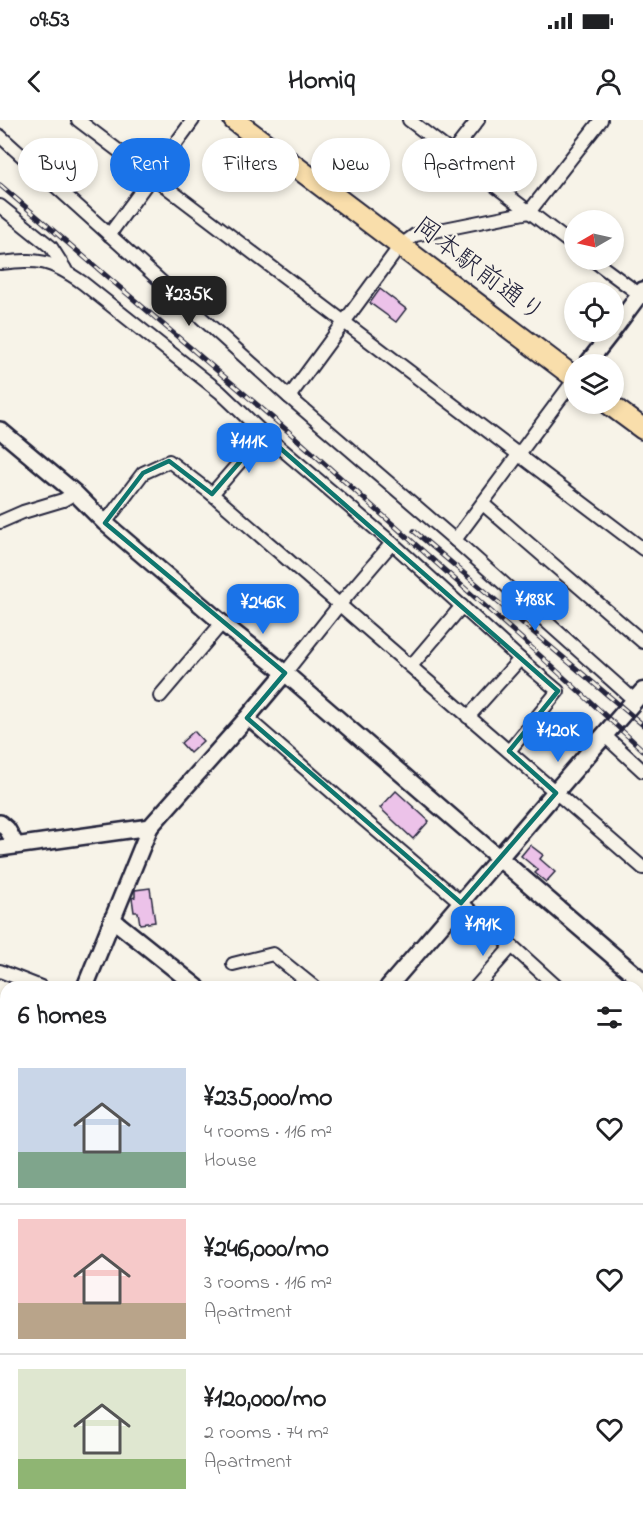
<!DOCTYPE html>
<html lang="en">
<head>
<meta charset="utf-8">
<style>
	body { margin:0; font-family:"Indie Flower","Klee One",sans-serif; background:#f2f2f2; color:#202124; height:100vh; display:flex; flex-direction:column; font-size:22px; white-space:nowrap }
	* { box-sizing:border-box; margin:0 }
	p { font-size:20px; color:#757577 }
	.icon { flex:none; width:33px; height:33px; fill:none; stroke:currentColor; stroke-width:2; stroke-linecap:round; stroke-linejoin:round }
	.map { position:relative; flex:1; overflow:hidden }
	.details { position:absolute; left:0px; top:861px; width:644px; height:534px; display:flex; flex-direction:column; background:#fff; border-radius:18px 18px 0 0; box-shadow:0 3px 9px #0003 }
	.details>* { flex:none }
	.top-card { position:absolute; left:18px; top:18px; width:608px; height:54px; display:flex; gap:12px }
	.needle { width:39px; rotate:261deg }
	.fabs { position:absolute; left:564px; top:90px; display:grid; gap:12px }
	.fabs a { display:grid; place-items:center; width:60px; height:60px; border-radius:50%; background:#fff; box-shadow:0 3px 9px #0003; font-size:30px }
	.price { position:absolute; translate:-50% -51px; padding:0 14px; border-radius:12px; background:#1a73e8; color:#fff; font-size:20px; line-height:39px; filter:drop-shadow(0 2px 3px #0008) }
	.price::after { content:''; position:absolute; left:50%; top:36px; width:18px; height:14px; margin-left:-9px; background:inherit; clip-path:polygon(0 0,100% 0,50% 100%) }
	.price.on { background:#222; color:#fff }
	ul { padding:0; list-style:none }
	li { display:flex; align-items:center; gap:18px; height:150px; padding:0 18px }
	li+li { border-top:2px solid #e0e0e0 }
	li span { display:grid; place-items:center; flex:none; width:168px; height:120px; border-radius:0px; color:#555 }
	li>.icon { margin-inline-start:auto }
	span .icon { width:72px; height:72px; fill:#fffc; stroke-width:1 }
	li b { font-size:26px }
	h2 { display:flex; justify-content:space-between; align-items:center; height:72px; padding:0 18px; font-size:26px }
	.chip { padding:0 21px; border-radius:27px; background:#fff; box-shadow:0 3px 9px #0003; font-size:21px; line-height:54px }
	.chip.on { background:#1a73e8; color:#fff }
	.status { display:flex; justify-content:space-between; align-items:center; height:42px; padding:0 30px; background:#fff; direction:ltr }
	.status svg { height:16px; fill:currentColor }
	header { display:flex; justify-content:space-between; align-items:center; height:78px; padding:0 18px; background:#fff; font-size:27px; font-weight:700 }
	.map>svg:first-child { display:block }
</style>
</head>
<body>
<div class="status"><b>09:53</b><svg viewBox="0 0 49 12"><path d="M0 12V9h3v3zM5 12V6h3v6zM10 12V3h3v9zM15 12V0h3v12zM26 1h20v11H26zM47 4h2v5h-2z"/></svg></div>
<header><svg class="icon" aria-label="back" viewBox="0 0 24 24"><path d="M15 5l-7 7 7 7"/></svg>Homiq<svg class="icon" aria-label="person" viewBox="0 0 24 24"><circle cx="12" cy="8" r="4"/><path d="M4 21q1-7 8-7t8 7"/></svg></header>
<div class="map">
<svg width="643" height="1395" viewBox="0 0 643 1395">
	<rect width="100%" height="100%" fill="#f7f3e8"/>
	<filter id="ink" filterUnits="userSpaceOnUse"><feTurbulence type="fractalNoise" baseFrequency=".0167" numOctaves="2"/><feDisplacementMap in="SourceGraphic" scale="12" xChannelSelector="R" yChannelSelector="G"/><feConvolveMatrix kernelMatrix="1 2 1 2 8 2 1 2 1" color-interpolation-filters="sRGB"/></filter>
	<g filter="url(#ink)">
		<g fill="#ecc2e9" stroke="#22223b" stroke-width="1.5">
			<path d="M380,169l26,20 -10,13 -26,-19z"/>
			<path d="M194,611l9,10 -13,12 -9,-10z"/>
			<path d="M396,671l33,30 -16,18 -33,-31z"/>
			<path d="M530,725l13,10 -3,4 15,13 -9,10 -11,-9 3,-3 -17,-14z"/>
			<path d="M150,768l5,34 -15,2 -2,-12h-4l-2,-14 3,-1v-7z"/>
		</g>
		<g fill="none" stroke-linecap="round" stroke-linejoin="round">
			<defs>
				<g id="minor">
					<path d="M78,0l565,429"/>
					<path d="M409,0l165,126"/>
					<path d="M0,16l289,261 166,143 179,160"/>
					<path d="M452,33l26,-33"/>
					<path d="M0,86l51,41 14,22"/>
					<path d="M109,115l84,-115"/>
					<path d="M593,140l50,37"/>
					<path d="M0,143c40,-4 49,-4 83,20l137,109 44,42 128,109 128,116 38,32 -49,60"/>
					<path d="M289,277l111,-151 15,-11 114,-23 72,-92"/>
					<path d="M212,374l52,-60"/>
					<path d="M483,384l160,138"/>
					<path d="M0,402l23,-10 40,-12 12,-7"/>
					<path d="M105,403l38,-50 26,-12 43,33 431,374"/>
					<path d="M455,420l119,-160"/>
					<path d="M411,546l51,-60"/>
					<path d="M285,553l54,-68 53,-62"/>
					<path d="M160,576l62,-73"/>
					<path d="M468,597l52,-58"/>
					<path d="M247,598l109,95 156,133 45,41"/>
					<path d="M604,615l39,36"/>
					<path d="M233,844l40,-10 41,33"/>
					<path d="M0,851l41,16"/>
					<path d="M476,867l36,-41"/>
					<path d="M0,925l6,2"/>
					<path d="M638,1009l5,-6"/>
					<path d="M14,1395l1,-6"/>
					<path d="M146,1395v-6"/>
					<path d="M207,1395l1,-6"/>
					<path d="M278,1395l1,-6"/>
					<path d="M410,1395l1,-6"/>
				</g>
				<g id="tertiary">
					<path d="M614,209l29,-39"/>
					<path d="M587,244l25,-32"/>
					<path d="M0,310l75,63 30,30 117,100 63,50 214,185 -111,129"/>
					<path d="M0,703l7,6 9,16"/>
					<path d="M0,728l150,-21 97,-109 38,-45"/>
					<path d="M112,799l85,68"/>
					<path d="M85,867l65,-160"/>
					<path d="M0,1150l6,-36"/>
					<path d="M638,1171l5,-7"/>
					<path d="M0,1359l6,-1"/>
					<path d="M638,1362l5,2"/>
				</g>
				<g id="secondary">
					<path d="M638,870l2,-6v-5l-141,-121c48,-56 95,-112 144,-167"/>
					<path d="M551,1395v-6"/>
				</g>
				<g id="primary">
					<path d="M234,0l340,257"/>
					<path d="M609,284l34,25"/>
				</g>
			</defs>
			<use href="#minor" stroke="#22223b" stroke-width="16"/>
			<use href="#tertiary" stroke="#22223b" stroke-width="20"/>
			<use href="#secondary" stroke="#22223b" stroke-width="21"/>
			<use href="#primary" stroke="#22223b" stroke-width="24"/>
			<use href="#minor" stroke="#f7f3e8" stroke-width="12"/>
			<use href="#tertiary" stroke="#f7f3e8" stroke-width="15"/>
			<use href="#secondary" stroke="#f7f3e8" stroke-width="16"/>
			<use href="#primary" stroke="#f9deab" stroke-width="20"/>
			<defs>
				<g id="rail">
					<path d="M0,65l289,247 233,207 121,111"/>
					<path d="M414,411l229,194"/>
				</g>
			</defs>
			<use href="#rail" stroke="#22223b" stroke-width="5"/>
			<use href="#rail" stroke="#f7f3e8" stroke-width="3" stroke-dasharray="9" stroke-linecap="butt"/>
		</g>
	</g>
	<path fill="none" stroke="#0f766e" stroke-width="4.5" stroke-linejoin="round" d="M264,314l294,257 -49,60 47,42 -95,110 -214,-185 38,-45 -180,-150 38,-50 26,-12 43,33z"/>
	<g text-anchor="middle" dominant-baseline="central" stroke-width="4.5" stroke-linejoin="round" paint-order="stroke">
		<g font-size="26" fill="#22223b" stroke="#f7f3e8">
			<text transform="translate(478 151) rotate(37)">岡本駅前通り</text>
		</g>
	</g>
</svg>
<div class="fabs">
<a><svg class="needle" viewBox="-14 -14 28 28"><path d="M0-13l5 13h-10z" fill="#e53935"/><path d="M0 13l5-13h-10z" fill="#757577"/></svg></a>
<a><svg class="icon" aria-label="locate" viewBox="0 0 24 24"><circle cx="12" cy="12" r="6"/><path d="M12 2v4M12 18v4M2 12h4M18 12h4"/></svg></a>
<a><svg class="icon" aria-label="layers" viewBox="0 0 24 24"><path d="M12 4l9 5-9 5-9-5zM3 14l9 5 9-5"/></svg></a>
</div>
<b class="price on" style="left:189px;top:207px">¥235K</b>
<b class="price" style="left:249px;top:354px">¥111K</b>
<b class="price" style="left:535px;top:512px">¥188K</b>
<b class="price" style="left:263px;top:515px">¥246K</b>
<b class="price" style="left:558px;top:643px">¥120K</b>
<b class="price" style="left:483px;top:837px">¥191K</b>
<div class="top-card">
<a class="chip">Buy</a>
<a class="chip on">Rent</a>
<a class="chip">Filters</a>
<a class="chip">New</a>
<a class="chip">Apartment</a>
</div>
<section class="details">
<h2>6 homes<svg class="icon" aria-label="filters" viewBox="0 0 24 24"><path d="M4 7h16M4 17h16"/><circle cx="9" cy="7" r="2"/><circle cx="15" cy="17" r="2"/></svg></h2>
<ul>
<li><span style="background:linear-gradient(#c9d6e8 70%,#7fa58c 0)"><svg class="icon" aria-label="home" viewBox="0 0 24 24"><path d="M3 11l9-7 9 7M6 9v11h12V9"/></svg></span><div><b>¥235,000/mo</b><p>4 rooms · 116 m²</p><p>House</p></div><svg class="icon" aria-label="heart" viewBox="0 0 24 24"><path d="M12 20l-8-8c-3-5 5-10 8-4 3-6 11-1 8 4z"/></svg></li>
<li><span style="background:linear-gradient(#f6c9c9 70%,#b9a48a 0)"><svg class="icon" aria-label="home" viewBox="0 0 24 24"><path d="M3 11l9-7 9 7M6 9v11h12V9"/></svg></span><div><b>¥246,000/mo</b><p>3 rooms · 116 m²</p><p>Apartment</p></div><svg class="icon" aria-label="heart" viewBox="0 0 24 24"><path d="M12 20l-8-8c-3-5 5-10 8-4 3-6 11-1 8 4z"/></svg></li>
<li><span style="background:linear-gradient(#dfe7d0 75%,#8fb573 0)"><svg class="icon" aria-label="home" viewBox="0 0 24 24"><path d="M3 11l9-7 9 7M6 9v11h12V9"/></svg></span><div><b>¥120,000/mo</b><p>2 rooms · 74 m²</p><p>Apartment</p></div><svg class="icon" aria-label="heart" viewBox="0 0 24 24"><path d="M12 20l-8-8c-3-5 5-10 8-4 3-6 11-1 8 4z"/></svg></li>
</ul>
</section>
</div>
</body>
</html>
